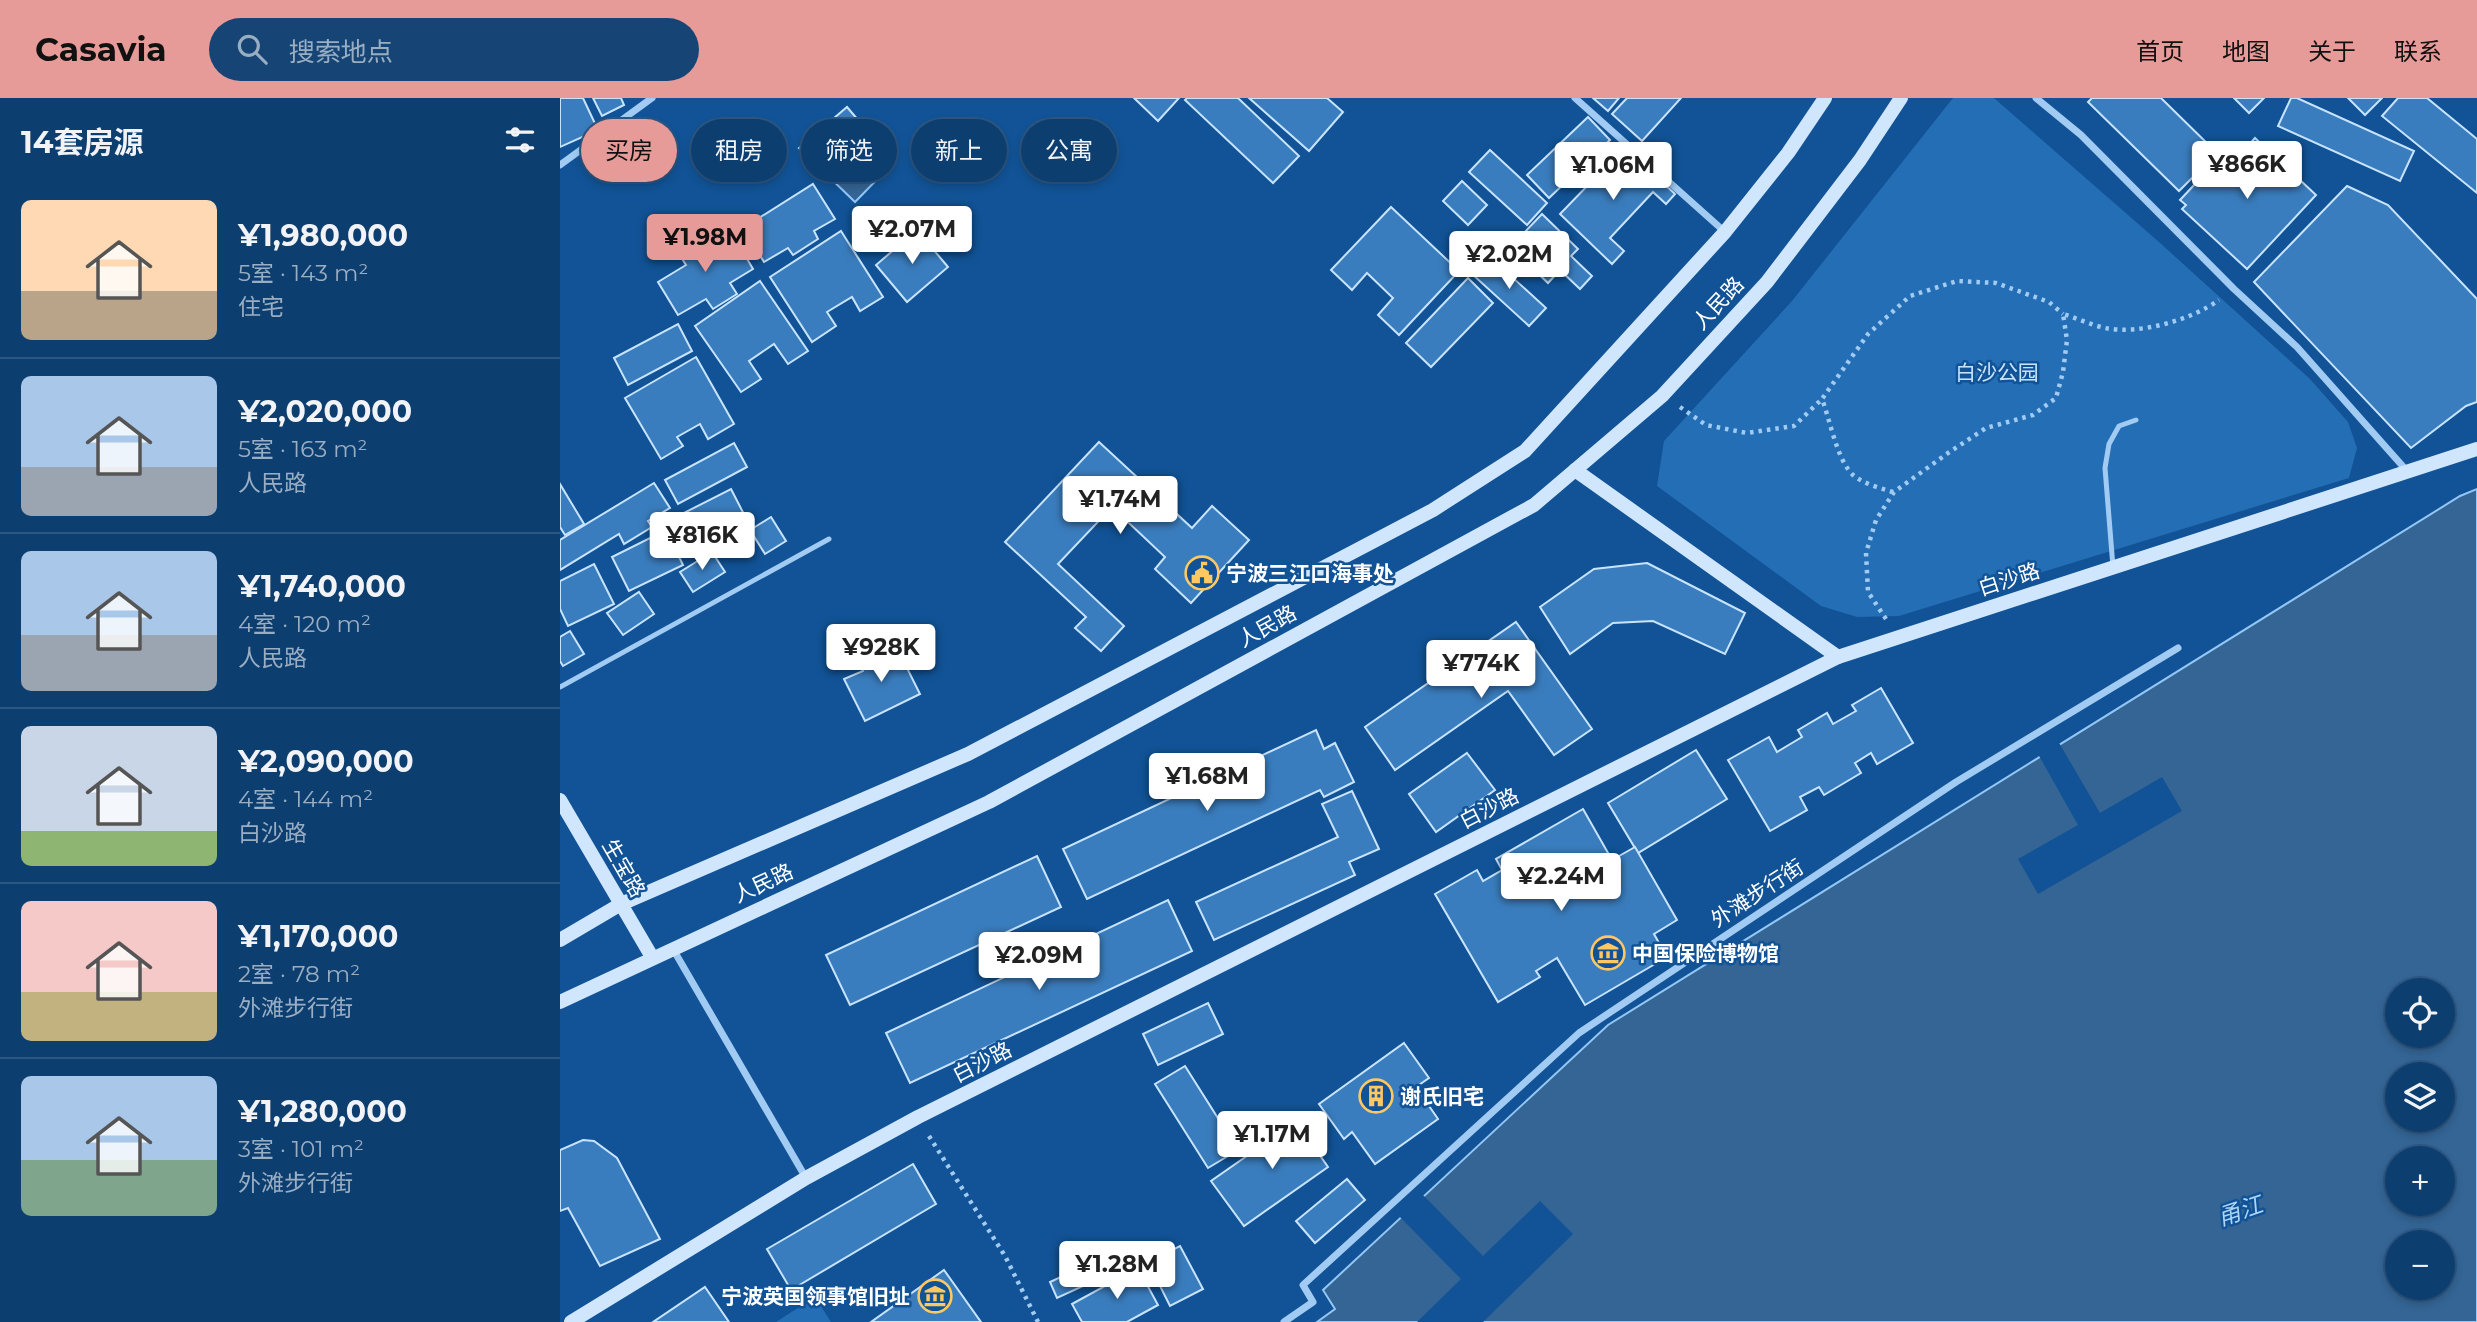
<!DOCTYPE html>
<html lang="zh">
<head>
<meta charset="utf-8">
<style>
	body { margin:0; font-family:Montserrat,"Noto Sans SC",sans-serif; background:#164575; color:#f1f3f6; height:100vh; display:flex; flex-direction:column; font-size:26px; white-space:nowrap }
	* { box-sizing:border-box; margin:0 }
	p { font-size:23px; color:#9aaec3 }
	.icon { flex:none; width:38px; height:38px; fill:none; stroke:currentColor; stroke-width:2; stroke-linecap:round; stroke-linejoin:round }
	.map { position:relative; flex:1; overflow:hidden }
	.drawer { display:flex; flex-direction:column; background:#0d3e70; width:560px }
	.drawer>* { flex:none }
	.top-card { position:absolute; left:21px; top:21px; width:665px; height:63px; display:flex; gap:14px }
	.controls { position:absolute; left:1825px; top:880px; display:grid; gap:14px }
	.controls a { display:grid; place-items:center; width:70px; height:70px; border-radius:50%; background:#0d3e70; box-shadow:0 4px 10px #0003,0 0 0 2px #2d5783; font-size:35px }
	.price { position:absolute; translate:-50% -60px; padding:0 16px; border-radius:7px; background:#fff; color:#222; font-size:23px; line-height:46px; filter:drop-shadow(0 2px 4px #0008) }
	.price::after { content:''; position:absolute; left:50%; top:42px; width:21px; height:16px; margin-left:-10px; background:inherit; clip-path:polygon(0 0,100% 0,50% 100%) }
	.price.current { background:#e69b98; color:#111 }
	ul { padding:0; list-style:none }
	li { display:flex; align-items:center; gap:21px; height:175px; padding:0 21px }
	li+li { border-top:2px solid #2d5783 }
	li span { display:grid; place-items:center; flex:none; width:196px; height:140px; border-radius:10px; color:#555 }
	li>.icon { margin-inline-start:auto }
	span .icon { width:84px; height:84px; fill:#fffc; stroke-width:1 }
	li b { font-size:30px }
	h2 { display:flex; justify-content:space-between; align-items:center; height:84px; padding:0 21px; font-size:30px }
	.tag { padding:0 24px; border-radius:32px; background:#0d3e70; box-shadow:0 4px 10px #0003,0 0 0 2px #2d5783; font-size:24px; line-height:63px }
	.tag.current { background:#e69b98; color:#111 }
	header { display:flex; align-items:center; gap:42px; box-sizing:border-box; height:98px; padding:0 35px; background:#e69b98; color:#111 }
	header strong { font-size:33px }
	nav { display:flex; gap:38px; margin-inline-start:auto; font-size:24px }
	.search { width:490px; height:63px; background:#164575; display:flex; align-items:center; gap:18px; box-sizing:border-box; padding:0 24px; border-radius:38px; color:#9aaec3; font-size:26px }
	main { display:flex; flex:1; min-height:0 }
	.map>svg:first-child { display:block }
</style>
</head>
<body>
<header>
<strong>Casavia</strong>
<div class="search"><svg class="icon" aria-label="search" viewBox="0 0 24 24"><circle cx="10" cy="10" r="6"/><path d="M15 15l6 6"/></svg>搜索地点</div>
<nav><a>首页</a><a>地图</a><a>关于</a><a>联系</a></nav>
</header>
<main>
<section class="drawer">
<h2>14套房源<svg class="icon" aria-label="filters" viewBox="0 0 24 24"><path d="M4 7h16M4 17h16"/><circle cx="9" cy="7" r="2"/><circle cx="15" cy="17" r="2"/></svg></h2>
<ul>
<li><span style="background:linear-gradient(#ffd9b3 65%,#b9a48a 0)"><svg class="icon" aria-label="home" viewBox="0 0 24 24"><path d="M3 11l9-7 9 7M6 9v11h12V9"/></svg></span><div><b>¥1,980,000</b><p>5室 · 143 m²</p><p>住宅</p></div></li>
<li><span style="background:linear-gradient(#a9c7e8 65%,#9aa5b1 0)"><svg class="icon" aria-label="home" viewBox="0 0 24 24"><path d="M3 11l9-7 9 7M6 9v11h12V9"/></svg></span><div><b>¥2,020,000</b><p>5室 · 163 m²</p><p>人民路</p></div></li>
<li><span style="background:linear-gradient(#a9c7e8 60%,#9aa5b1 0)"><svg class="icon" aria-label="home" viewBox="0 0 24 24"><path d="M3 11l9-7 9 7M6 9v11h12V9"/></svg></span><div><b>¥1,740,000</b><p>4室 · 120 m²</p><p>人民路</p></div></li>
<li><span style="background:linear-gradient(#c9d6e8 75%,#8fb573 0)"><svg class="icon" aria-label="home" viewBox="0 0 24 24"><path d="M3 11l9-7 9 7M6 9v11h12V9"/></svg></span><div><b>¥2,090,000</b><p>4室 · 144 m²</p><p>白沙路</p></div></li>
<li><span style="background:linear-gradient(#f6c9c9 65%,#c2b280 0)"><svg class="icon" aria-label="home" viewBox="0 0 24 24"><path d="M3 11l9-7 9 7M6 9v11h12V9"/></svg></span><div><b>¥1,170,000</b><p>2室 · 78 m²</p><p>外滩步行街</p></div></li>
<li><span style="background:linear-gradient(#a9c7e8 60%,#7fa58c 0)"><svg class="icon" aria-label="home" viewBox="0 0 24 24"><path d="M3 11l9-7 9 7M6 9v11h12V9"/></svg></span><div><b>¥1,280,000</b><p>3室 · 101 m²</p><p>外滩步行街</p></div></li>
</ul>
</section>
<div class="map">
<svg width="1917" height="1224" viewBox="0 0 1917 1224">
	<rect width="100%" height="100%" fill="#115396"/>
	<g fill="#246eb5">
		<path d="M1393,0h41l165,144 151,137 38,43 9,26 -8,30 -450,138 -42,1 -36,-11 -164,-120 7,-45 128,-140z"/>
		<path d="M255,1199l16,25h-55z"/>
	</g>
	<g fill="#346595" stroke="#92c7f7" stroke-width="2" fill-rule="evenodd">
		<path d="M304,34l30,30 -39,40 -31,-30z"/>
		<path d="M1917,391v833h-1160l18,-13 -12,-19 285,-265 852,-529zM1838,892h45v46h-45zM1838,976h45v46h-45zM1838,1060h45v46h-45zM1838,1144h45v46h-45z"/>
	</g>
	<g fill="#115396">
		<path d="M1498,643l42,72 62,-36 20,34 -144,83 -20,-35 60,-34 -40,-71z"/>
		<path d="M862,1096l61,62 57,-55 33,33 -90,88h-66l44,-43 -63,-64z"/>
	</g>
	<g fill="#3a7dbe" stroke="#c8e4fd" stroke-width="2">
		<path d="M0,0h23l15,32 -38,17z"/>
		<path d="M33,0h28l3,7 -22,11z"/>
		<path d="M574,0h45l-21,23z"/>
		<path d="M627,0h51l61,58 -26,27 -88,-83z"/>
		<path d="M689,0h78l16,14 -34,39z"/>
		<path d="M1033,0h26l-11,13z"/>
		<path d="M1067,0h54l-39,43 -30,-27z"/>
		<path d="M1532,0h69l56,55 -38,38 -91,-89z"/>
		<path d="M1674,0h30l-15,15z"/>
		<path d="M1731,0h6l117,53 -14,30 -122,-55z"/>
		<path d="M1788,0h34l-17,17z"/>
		<path d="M1838,0h29l50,41v54l-95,-77z"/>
		<path d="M287,9l17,20 -48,40 -17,-19z"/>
		<path d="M1028,19l22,23 -61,58 -22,-23z"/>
		<path d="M1695,40l61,57 -69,74 -65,-60 4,-4 -6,-5 47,-50 9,9z"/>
		<path d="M1065,49l50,47 -9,10 -13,-12 -43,46 14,13 -12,13 -52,-50z"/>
		<path d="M930,52l57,53 -20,22 -58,-53z"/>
		<path d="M902,83l25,24 -19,20 -25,-24z"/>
		<path d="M253,86l22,35 -21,12 4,8 -25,16 -5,-7 -24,14 -21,-34z"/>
		<path d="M1787,88l41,19 89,94v103l-11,4 -55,42 -157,-166z"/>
		<path d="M831,109l68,64 -60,64 -21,-20 15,-17 -26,-25 -15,17 -21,-20z"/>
		<path d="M982,116l36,35 -7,7 21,20 -12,13 -20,-19 -12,13 -20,-19 -10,10 -17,-17z"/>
		<path d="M357,132l31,37 -41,35 -31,-37z"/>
		<path d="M281,133l42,66 -23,14 -8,-14 -25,15 9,14 -24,16 -42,-65z"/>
		<path d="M133,137l11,18 29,-18 20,34 -23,14 7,11 -24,15 -7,-10 -28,16 -20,-33 28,-17 -12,-19z"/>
		<path d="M929,158l57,52 -17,18 -57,-52z"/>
		<path d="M908,180l25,25 -62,64 -25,-24z"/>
		<path d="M200,183l48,70 -20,13 -14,-20 -25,17 12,18 -20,13 -46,-66z"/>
		<path d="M118,226l14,27 -64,34 -14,-27z"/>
		<path d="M136,259l38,67 -26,15 -8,-15 -23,13 6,9 -22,13 -36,-61z"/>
		<path d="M539,344l93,86 20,-22 37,34 -58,63 -36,-34 10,-12 -53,-50 -54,57 66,62 -23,25 -26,-23 11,-11 -81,-75z"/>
		<path d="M174,345l13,24 -69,37 -13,-24z"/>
		<path d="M94,385l16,25 -22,13 4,6 -28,17 -5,-10 -59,36v-30z"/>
		<path d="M0,386l24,40 -19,11 -5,-8z"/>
		<path d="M171,391l19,37 -53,27 -19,-37z"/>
		<path d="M211,419l15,24 -21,13 -15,-24z"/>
		<path d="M106,432l17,35 -54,26 -17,-34z"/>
		<path d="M152,454l13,20 -32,20 -13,-20z"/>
		<path d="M1087,465l98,50 -20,41 -72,-33 -40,2 -43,31 -30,-47 54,-38z"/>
		<path d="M34,466l20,40 -46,22 -8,-17v-28z"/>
		<path d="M79,494l15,22 -31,21 -16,-22z"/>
		<path d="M956,524l76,107 -38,26 -46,-64 -113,79 -30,-43z"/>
		<path d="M10,533l14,23 -21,12 -3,-5v-24z"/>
		<path d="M318,549l7,15 15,-8 20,40 -55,27 -21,-42 19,-8 -6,-13z"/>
		<path d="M1321,590l32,55 -36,21 -6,-11 -16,10 6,10 -37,22 -5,-8 -19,10 7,13 -37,21 -42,-71 41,-23 8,15 25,-15 -4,-7 29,-17 6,11 23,-13 -4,-6z"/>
		<path d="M756,632l8,19 11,-6 19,39 -30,15 -4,-7 -233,109 -24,-50z"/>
		<path d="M1136,652l31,49 -89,54 -30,-50z"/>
		<path d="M907,655l28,37 -59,42 -27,-38z"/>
		<path d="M792,693l27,58 -30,13 6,13 -141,65 -18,-38 142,-65 -16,-33z"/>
		<path d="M1023,711l29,51 23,-13 42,73 -23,14 13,23 -82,48 -28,-47 -21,13 4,6 -42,25 -63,-108 42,-24 6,11 19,-11 -6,-11z"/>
		<path d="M477,758l24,51 -211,98 -24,-50z"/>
		<path d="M608,802l24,51 -282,132 -24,-50z"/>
		<path d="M648,905l15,31 -65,31 -15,-31z"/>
		<path d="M844,945l25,35 -13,9 22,32 -63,45 -23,-32 -8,7 -25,-35z"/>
		<path d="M625,968l53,84 -30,18 -53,-84z"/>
		<path d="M747,1016l16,22 -11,8 16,23 -84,59 -33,-45z"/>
		<path d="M23,1042l11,1 23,17 43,81 -60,27 -32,-58 -8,3v-61z"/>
		<path d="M353,1066l23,40 -145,86 -24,-41z"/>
		<path d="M787,1081l18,21 -50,43 -19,-22z"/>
		<path d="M620,1148l23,43 -33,17 -22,-44z"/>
		<path d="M529,1166l7,16 -39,18 -7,-16z"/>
		<path d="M578,1170l20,37 -31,17h-45l-10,-18z"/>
		<path d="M384,1172l37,52h-110z"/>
		<path d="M145,1189l24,35h-76z"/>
	</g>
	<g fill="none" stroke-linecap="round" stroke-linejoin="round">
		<g stroke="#a1cbf3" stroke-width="4.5" stroke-dasharray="3.5 5" stroke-linecap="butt">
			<path d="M1120,309l26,18 41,8 47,-7 28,-27"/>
			<path d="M1333,394c-13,-4 -29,-8 -40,-17 -16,-15 -23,-55 -31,-76l46,-65 42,-38 47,-15 39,2 53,19 14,12"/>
			<path d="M1326,521l-18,-27 -2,-39 10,-33 18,-28 54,-39 38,-25 47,-13 23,-17 7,-26 4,-32 -4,-26c14,4 28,11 42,14 34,7 86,-8 114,-28"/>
			<path d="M369,1038l76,120 33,66"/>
		</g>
		<g stroke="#a1cbf3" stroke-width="5">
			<path d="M1553,469l-8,-99 4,-24 10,-18 17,-6"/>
			<path d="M0,589l269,-148"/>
		</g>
		<g stroke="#a1cbf3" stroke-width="7">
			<path d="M1015,0l150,134"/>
			<path d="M1476,0l45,37 153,154 63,58 110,124"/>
			<path d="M0,67l92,-67"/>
			<path d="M113,851l133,229"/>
			<path d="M724,1224l29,-20 -10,-17 276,-252 377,-251 222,-134"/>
		</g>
		<g stroke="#d0e6fd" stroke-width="14">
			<path d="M1015,372l263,187"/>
			<path d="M0,702l92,157"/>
			<path d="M0,842l61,-36 347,-150 465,-244 92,-59 200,-219 63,-79 37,-55"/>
			<path d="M0,904l429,-200 545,-297 128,-109 105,-114 93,-122 41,-62"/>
			<path d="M11,1224l235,-144 112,-61 920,-460 639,-208"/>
		</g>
	</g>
	<defs>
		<symbol id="civic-ring" viewBox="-11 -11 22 22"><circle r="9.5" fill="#115396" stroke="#ffc863" stroke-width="1.5"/><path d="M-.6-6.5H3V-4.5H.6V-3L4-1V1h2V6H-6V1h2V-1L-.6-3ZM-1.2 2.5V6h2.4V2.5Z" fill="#ffc863"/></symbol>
		<symbol id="museum-ring" viewBox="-11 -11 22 22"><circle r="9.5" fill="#115396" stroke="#ffc863" stroke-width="1.5"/><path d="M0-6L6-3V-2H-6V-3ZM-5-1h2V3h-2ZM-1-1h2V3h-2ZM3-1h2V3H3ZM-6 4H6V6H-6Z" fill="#ffc863"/></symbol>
		<symbol id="building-ring" viewBox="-11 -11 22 22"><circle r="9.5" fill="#115396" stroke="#ffc863" stroke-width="1.5"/><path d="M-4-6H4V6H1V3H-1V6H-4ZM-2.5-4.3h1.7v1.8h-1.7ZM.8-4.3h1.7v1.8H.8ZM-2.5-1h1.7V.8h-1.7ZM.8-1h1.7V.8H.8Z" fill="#ffc863"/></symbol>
	</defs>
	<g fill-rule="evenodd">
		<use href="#civic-ring" x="623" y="456" width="38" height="38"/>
		<use href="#museum-ring" x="1029" y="836" width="38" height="38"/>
		<use href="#building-ring" x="797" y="979" width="38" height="38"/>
		<use href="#museum-ring" x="356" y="1179" width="38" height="38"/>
	</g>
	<g text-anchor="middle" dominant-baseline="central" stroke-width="5" stroke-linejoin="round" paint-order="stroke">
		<g font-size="21" fill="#fff" stroke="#115396">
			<text transform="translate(1158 205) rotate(-47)">人民路</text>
			<text transform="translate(1449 481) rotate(-18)">白沙路</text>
			<text transform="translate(707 528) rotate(-29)">人民路</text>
			<text transform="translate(929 710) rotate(-27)">白沙路</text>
			<text transform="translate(64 770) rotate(60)">生宝路</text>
			<text transform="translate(203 785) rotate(-25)">人民路</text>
			<text transform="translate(1197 795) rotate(-33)">外滩步行街</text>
			<text transform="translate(422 964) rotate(-27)">白沙路</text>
		</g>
		<g font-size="21" fill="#c8e4fd" stroke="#115396">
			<text x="1437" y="274">白沙公园</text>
		</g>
		<g font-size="21" font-weight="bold" fill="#fff" stroke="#115396" text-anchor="start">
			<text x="666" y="475">宁波三江口海事处</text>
			<text x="1072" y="855">中国保险博物馆</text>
			<text x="840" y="998">谢氏旧宅</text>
			<text x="350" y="1198" text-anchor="end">宁波英国领事馆旧址</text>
		</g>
		<g font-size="23" font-style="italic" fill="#add5fa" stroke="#115396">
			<text transform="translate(1680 1113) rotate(-19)">甬江</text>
		</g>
	</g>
</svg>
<div class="controls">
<a><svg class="icon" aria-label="locate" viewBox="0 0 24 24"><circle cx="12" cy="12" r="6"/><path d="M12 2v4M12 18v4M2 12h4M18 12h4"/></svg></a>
<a><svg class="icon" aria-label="layers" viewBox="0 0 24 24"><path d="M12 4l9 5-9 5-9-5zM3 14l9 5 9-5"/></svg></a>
<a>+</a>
<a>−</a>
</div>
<b class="price" style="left:1687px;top:103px">¥866K</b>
<b class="price" style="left:1053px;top:104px">¥1.06M</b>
<b class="price" style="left:352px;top:168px">¥2.07M</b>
<b class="price current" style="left:145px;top:176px">¥1.98M</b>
<b class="price" style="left:949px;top:193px">¥2.02M</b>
<b class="price" style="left:560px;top:438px">¥1.74M</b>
<b class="price" style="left:142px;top:474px">¥816K</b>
<b class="price" style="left:321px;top:586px">¥928K</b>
<b class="price" style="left:921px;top:602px">¥774K</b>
<b class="price" style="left:647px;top:715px">¥1.68M</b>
<b class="price" style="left:1001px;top:815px">¥2.24M</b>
<b class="price" style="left:479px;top:894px">¥2.09M</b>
<b class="price" style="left:712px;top:1073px">¥1.17M</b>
<b class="price" style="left:557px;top:1203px">¥1.28M</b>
<div class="top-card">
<a class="tag current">买房</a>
<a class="tag">租房</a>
<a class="tag">筛选</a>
<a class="tag">新上</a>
<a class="tag">公寓</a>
</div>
</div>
</main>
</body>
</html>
